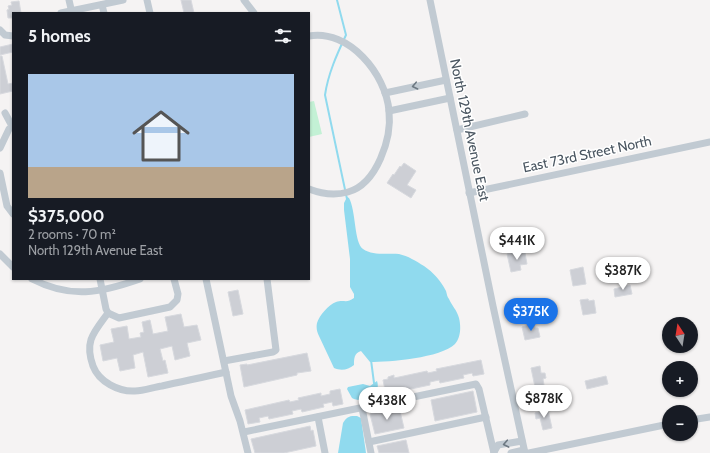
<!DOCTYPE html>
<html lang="en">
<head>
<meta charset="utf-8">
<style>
	body { margin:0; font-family:Cabin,sans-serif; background:#242831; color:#f1f3f6; height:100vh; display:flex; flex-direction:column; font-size:15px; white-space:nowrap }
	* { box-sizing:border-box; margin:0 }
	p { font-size:13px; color:#9ea1a6 }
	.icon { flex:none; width:22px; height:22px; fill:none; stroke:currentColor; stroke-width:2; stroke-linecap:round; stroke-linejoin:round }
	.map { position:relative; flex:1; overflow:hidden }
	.drawer { position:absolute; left:12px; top:12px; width:298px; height:268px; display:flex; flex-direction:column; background:#171b24; border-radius:0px; box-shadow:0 1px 3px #0004 }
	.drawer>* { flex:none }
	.needle { width:26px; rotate:348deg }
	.buttons { position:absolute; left:662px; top:317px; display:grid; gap:8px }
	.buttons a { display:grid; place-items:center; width:36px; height:36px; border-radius:50%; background:#171b24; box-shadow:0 1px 3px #0004; font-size:20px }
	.price { position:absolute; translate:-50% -34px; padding:0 9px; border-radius:14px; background:#fff; color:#222; font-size:13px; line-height:26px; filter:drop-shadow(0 1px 2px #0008) }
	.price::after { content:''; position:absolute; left:50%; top:24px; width:12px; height:9px; margin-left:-6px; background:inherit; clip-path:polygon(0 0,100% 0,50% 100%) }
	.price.selected { background:#1a73e8; color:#fff }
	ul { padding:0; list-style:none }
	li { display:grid; align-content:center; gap:8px; height:212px; padding:0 16px }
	li span { display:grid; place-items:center; height:124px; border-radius:0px; color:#555 }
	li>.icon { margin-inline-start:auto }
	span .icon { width:72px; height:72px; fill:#fffc; stroke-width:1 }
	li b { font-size:17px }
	h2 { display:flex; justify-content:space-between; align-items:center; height:48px; padding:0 16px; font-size:17px }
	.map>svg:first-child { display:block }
</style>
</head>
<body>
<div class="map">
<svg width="710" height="453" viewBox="0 0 710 453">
	<rect width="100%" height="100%" fill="#f5f3f3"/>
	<path fill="#c3f1d5" d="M314,101l8,33 -13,3v-35z"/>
	<g fill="#90daee">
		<path d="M347,197l2,1c7,12 5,45 14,51 10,7 25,4 36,5 9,2 17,7 25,12 9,6 17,15 22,25 1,3 1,6 3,8 3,7 8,11 10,19 2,8 2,19 -4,26 -14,14 -66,18 -85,18l-9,-11c-7,2 -7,8 -7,14 -6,5 -13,6 -20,3l-15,-32c-2,-4 -3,-8 -2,-13 2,-7 12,-19 19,-21 8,-3 10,2 18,-4v-4l-4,-7v-28l-6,-49v-7z"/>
		<path d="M377,381c5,15 -14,23 -25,17l-5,-9 1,-2 15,-3 7,2z"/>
		<path d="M357,416l4,2 5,35h-28l5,-30c4,-7 7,-7 14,-7z"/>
	</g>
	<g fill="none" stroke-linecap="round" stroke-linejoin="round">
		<g stroke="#90daee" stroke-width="2">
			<path d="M337,0l9,35c-9,19 -18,39 -21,60l22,104"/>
			<path d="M371,360l3,23"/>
		</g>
	</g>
	<g fill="#cdcfd5" stroke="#d7d9de">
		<path d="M181,0h10l3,13h-10z"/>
		<path d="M19,1l2,12h-8v5h-5l-1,-8 2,-1 -1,-3 4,-1 -1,-3z"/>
		<path d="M13,44v8l-13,3v-8z"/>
		<path d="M0,56h2l6,28 5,-1v8l-13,3z"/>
		<path d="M404,163l12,8 -9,14 9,5 -5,8 -24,-15 6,-9 1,1 6,-9 1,1z"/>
		<path d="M519,251l1,3 5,-1 2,11 -7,1 1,5 -10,2 -4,-18z"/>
		<path d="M583,267l3,17 -13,2 -3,-16z"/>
		<path d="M630,285l2,9 -17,3 -1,-8z"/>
		<path d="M238,290l5,24 -10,2 -5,-24z"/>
		<path d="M588,299l1,2 5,-1 2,13 -13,2 -3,-15z"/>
		<path d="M181,314l3,13 13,-2 4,15 -14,3 3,13 -15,4 -3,-14 -12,3 3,12 2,-1 3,13 -20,4 -5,-25 -10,3 2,13 -15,3 -3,-13 -14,3 -3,-16 14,-3 -3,-13 16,-3 2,13 12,-2 -1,-4 4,-1 -2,-10 8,-2 3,14 15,-3 -3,-14z"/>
		<path d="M534,324l1,4h3l2,9 -15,3 -3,-13z"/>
		<path d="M307,353l4,18 -14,2v2l-53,12 -4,-22 7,-1v1z"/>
		<path d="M481,360l3,14 -11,2 -1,-3 -9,2 1,3 -24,5 -1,-3 -9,2v3l-24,5v-3l-10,2 1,4 -11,2 -3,-15 5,-1v-2l6,-2v3l5,-1 28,-6 1,2 9,-2 -1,-2z"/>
		<path d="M540,366l1,7h4l1,5 -3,1 1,6 -9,2 -4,-19z"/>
		<path d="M606,376l2,8 -21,5 -2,-8z"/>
		<path d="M340,389l3,15 -10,2 -1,-4 -9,2 1,3 -22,5 -1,-3 -9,2 1,3 -24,5 -1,-3 -9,2 1,4 -12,2 -3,-14 44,-10 1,2 9,-2 -1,-2 23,-5v3l9,-2v-3z"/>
		<path d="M473,391l4,21 -42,9 -4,-21z"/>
		<path d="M399,407l5,21 -29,6 -5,-20z"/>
		<path d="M548,410l4,18 -9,2 -3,-12 -4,1 -1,-6z"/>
		<path d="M310,426l1,5 2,-1 3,16 -32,7h-29l-4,-14z"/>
		<path d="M406,440l3,13h-30l-2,-7z"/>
	</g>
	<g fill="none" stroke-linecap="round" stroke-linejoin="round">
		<g stroke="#c1cad2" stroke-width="7">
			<path d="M69,0l3,13"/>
			<path d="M147,0l3,13"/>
			<path d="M244,0l10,13"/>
			<path d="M430,0l63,306 32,147"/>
			<path d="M102,5l2,8"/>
			<path d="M61,13l62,-13"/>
			<path d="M0,30l5,5 8,1"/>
			<path d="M309,36c40,-7 77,38 80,75 3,27 -12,73 -41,81 -14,4 -26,2 -39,-3"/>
			<path d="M385,93l61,-13"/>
			<path d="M389,111l61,-13"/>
			<path d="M5,113l7,13"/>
			<path d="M457,130l68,-16"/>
			<path d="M0,148l9,-19 4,-3"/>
			<path d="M0,173l7,33 6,8"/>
			<path d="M469,193l241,-51"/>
			<path d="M0,254l13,13"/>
			<path d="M32,279c39,20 68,14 108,0"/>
			<path d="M100,279l6,30 2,4c-14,19 -24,28 -15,53 6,16 26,26 42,25 9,0 19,-4 27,-5 22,-5 43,-9 64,-14"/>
			<path d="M206,279l25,117 9,25 8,32"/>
			<path d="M108,313l11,5 51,-11 7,-7 1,-6 -4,-15"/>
			<path d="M224,361l49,-9 3,-2 -9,-71"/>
			<path d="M362,408l9,45"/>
			<path d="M318,417l7,36"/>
			<path d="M691,420l19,-3"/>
			<path d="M244,432l232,-48 3,5 15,64"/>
			<path d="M369,442l117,-25"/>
			<path d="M494,452l4,-7 24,-4"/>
			<path d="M511,453l13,-3"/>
			<path d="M529,453l140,-29"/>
		</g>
	</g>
	<defs><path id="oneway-chevron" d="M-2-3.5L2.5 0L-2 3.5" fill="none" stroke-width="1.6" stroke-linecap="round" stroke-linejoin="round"/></defs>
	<g stroke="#6e7983">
		<use href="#oneway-chevron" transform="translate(415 86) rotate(168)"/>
		<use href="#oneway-chevron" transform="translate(506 444) rotate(169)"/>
	</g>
	<g text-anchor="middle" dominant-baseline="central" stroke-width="3" stroke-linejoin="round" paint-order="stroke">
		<g font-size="14" fill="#4a5661" stroke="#fff">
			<text transform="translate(470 130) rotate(78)">North 129th Avenue East</text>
			<text transform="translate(587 154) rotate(-12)">East 73rd Street North</text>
		</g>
	</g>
</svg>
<div class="buttons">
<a><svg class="needle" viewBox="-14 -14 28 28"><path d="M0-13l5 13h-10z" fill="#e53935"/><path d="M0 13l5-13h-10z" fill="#9ea1a6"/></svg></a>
<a>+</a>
<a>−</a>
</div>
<b class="price" style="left:517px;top:261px">$441K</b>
<b class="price" style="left:623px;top:291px">$387K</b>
<b class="price selected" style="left:531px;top:332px">$375K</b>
<b class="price" style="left:544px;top:419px">$878K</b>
<b class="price" style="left:387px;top:421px">$438K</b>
<section class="drawer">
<h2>5 homes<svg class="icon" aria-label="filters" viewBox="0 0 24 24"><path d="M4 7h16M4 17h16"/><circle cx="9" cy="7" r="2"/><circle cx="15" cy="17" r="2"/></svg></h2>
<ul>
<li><span style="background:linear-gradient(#a9c7e8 75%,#b9a48a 0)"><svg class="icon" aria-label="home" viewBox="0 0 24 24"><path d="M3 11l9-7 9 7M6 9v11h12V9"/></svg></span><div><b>$375,000</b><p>2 rooms · 70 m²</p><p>North 129th Avenue East</p></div></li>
</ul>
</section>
</div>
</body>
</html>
